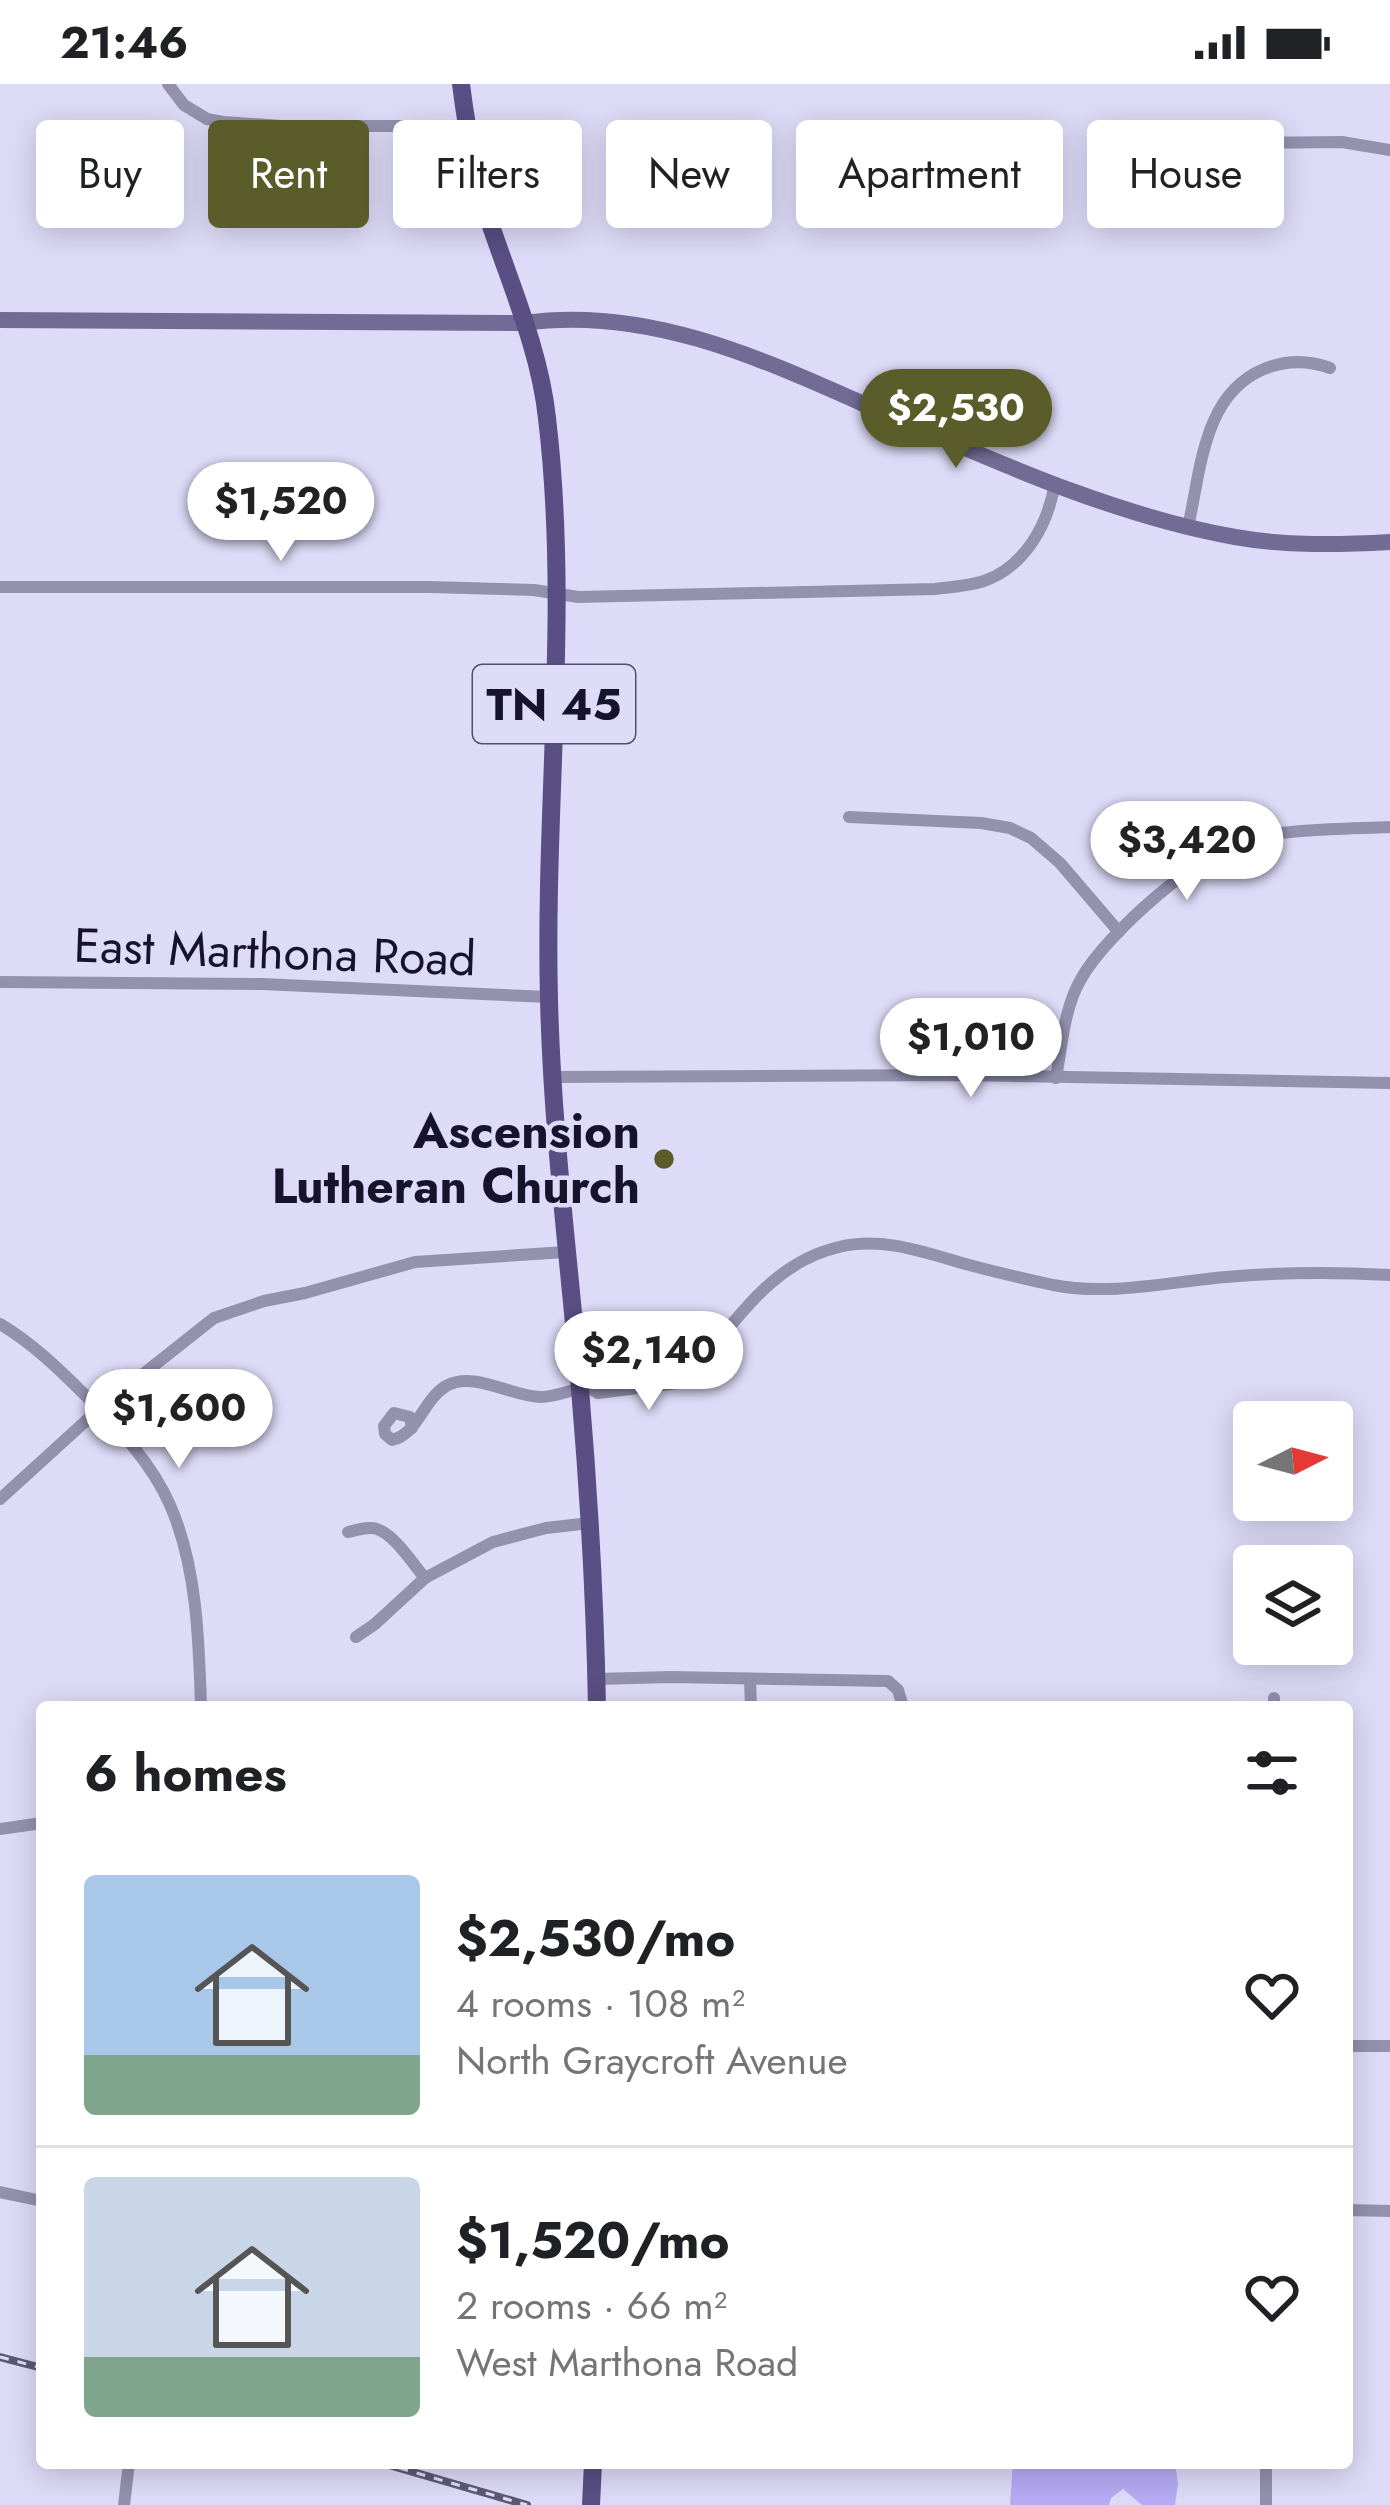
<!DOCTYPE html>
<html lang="en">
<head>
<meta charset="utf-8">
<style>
	body { margin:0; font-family:Jost,sans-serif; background:#f6f6f6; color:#202124; height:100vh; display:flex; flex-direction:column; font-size:45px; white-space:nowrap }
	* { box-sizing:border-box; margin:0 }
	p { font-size:39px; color:#757577 }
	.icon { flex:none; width:66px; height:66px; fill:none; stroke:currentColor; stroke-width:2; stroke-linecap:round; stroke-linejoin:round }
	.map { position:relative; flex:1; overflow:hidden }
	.side { position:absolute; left:36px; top:1617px; width:1317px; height:768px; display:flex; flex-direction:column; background:#fff; border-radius:12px; box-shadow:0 6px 30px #0003 }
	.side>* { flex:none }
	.top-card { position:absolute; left:36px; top:36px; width:1320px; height:108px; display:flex; gap:24px }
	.needle { width:78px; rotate:84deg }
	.controls { position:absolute; left:1233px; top:1317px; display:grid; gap:24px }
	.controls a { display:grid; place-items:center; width:120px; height:120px; border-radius:12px; background:#fff; box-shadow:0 6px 30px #0003; font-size:60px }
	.price { position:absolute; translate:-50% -102px; padding:0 27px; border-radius:42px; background:#fff; color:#222; font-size:39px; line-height:78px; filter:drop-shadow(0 3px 6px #0008) }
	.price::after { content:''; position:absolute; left:50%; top:72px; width:36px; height:27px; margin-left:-18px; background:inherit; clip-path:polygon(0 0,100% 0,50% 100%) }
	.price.on { background:#5a5c2a; color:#fff }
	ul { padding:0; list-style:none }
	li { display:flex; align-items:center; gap:36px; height:300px; padding:0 48px }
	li+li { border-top:3px solid #e0e0e0 }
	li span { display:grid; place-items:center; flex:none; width:336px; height:240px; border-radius:12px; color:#555 }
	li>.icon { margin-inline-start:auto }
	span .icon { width:144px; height:144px; fill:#fffc; stroke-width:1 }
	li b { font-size:51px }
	h2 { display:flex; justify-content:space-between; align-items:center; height:144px; padding:0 48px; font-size:51px }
	.tag { padding:0 42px; border-radius:12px; background:#fff; box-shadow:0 6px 30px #0003; font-size:42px; line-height:108px }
	.tag.on { background:#5a5c2a; color:#fff }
	.status { display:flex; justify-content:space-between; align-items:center; height:84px; padding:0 60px; background:#fff; direction:ltr }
	.status svg { height:33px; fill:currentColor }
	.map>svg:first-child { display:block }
</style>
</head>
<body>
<div class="status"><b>21:46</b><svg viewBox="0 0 49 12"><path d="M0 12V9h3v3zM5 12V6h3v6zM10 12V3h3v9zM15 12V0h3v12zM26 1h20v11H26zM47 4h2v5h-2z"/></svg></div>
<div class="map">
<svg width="1390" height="2421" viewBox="0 0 1390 2421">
	<rect width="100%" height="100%" fill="#dedbf8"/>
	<path fill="#b6abf4" d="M1013,2379h162l3,21 -3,21h-33l-19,-16 -12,9 -2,7h-99z"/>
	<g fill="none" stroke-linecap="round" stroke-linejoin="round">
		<g stroke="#9491af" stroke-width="12">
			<path d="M168,0l16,21 23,14 16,3 58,4h185"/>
			<path d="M1257,59l85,-1 48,8"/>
			<path d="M1188,443c13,-57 15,-133 76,-158 22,-9 44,-9 66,-1"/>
			<path d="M0,503h430l104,3 44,7 357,-8c16,-2 34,-3 49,-8 42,-15 64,-57 71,-98"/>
			<path d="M849,733l132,6 29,5 21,10 29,25 59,69"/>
			<path d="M0,898l262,2 287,13"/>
			<path d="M552,993l407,-2 431,8"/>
			<path d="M1056,994c6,-33 8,-70 25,-99 25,-45 120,-129 170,-141 41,-9 96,-9 139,-11"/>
			<path d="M0,1240c32,19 59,45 85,71 32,32 67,68 85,110 27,61 29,137 31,202"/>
			<path d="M588,1303l9,-16 98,-8"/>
			<path d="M412,1344l-2,-11 -16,-4 -10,13 1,8 7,6c26,-6 31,-40 54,-54 28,-16 66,11 95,11 16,0 31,-8 47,-10l10,6 80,-10 17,-20 12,-9c38,-45 71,-93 132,-107 47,-11 89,7 134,19 26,7 53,13 80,19 57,11 116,-3 173,-8 54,-5 109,-5 164,-2"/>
			<path d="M0,1415l99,-90 115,-91 50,-17 41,-8 110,-31 150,-10"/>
			<path d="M348,1448c9,-2 21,-6 29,-3 19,7 35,34 48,49"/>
			<path d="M356,1553l19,-13 50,-46 68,-36 53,-14 44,-5"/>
			<path d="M597,1595l74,-2 217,4 10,9 5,17"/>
			<path d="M750,1595l1,28"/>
			<path d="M1274,1623v-9"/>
			<path d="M0,1745l42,-6"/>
			<path d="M1347,1962h43"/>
			<path d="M0,2108l42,9"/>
			<path d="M1347,2126l43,1"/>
			<path d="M1266,2379v42"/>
			<path d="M124,2421l5,-42"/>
		</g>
		<path stroke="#716b96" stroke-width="16" d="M0,236l524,3c139,-20 268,51 392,104 101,44 211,91 319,110 51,9 104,8 155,5"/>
		<g stroke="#594f84" stroke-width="18">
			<path d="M461,0c6,49 15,95 30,142 21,62 49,126 56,192 23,193 -3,388 2,581 3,131 20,260 31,390 9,106 15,212 17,318"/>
			<path d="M591,2421l2,-42"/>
		</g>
		<defs>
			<g id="rail">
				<path d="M0,2273l42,11"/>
				<path d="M382,2379l145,42"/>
			</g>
		</defs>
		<use href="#rail" stroke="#5d5974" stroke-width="8"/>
		<use href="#rail" stroke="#dedbf8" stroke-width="3" stroke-dasharray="9" stroke-linecap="butt"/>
	</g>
	<circle fill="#5a5c2a" stroke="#dedbf8" stroke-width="4.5" cx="664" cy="1075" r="12"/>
	<g text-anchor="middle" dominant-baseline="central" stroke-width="9" stroke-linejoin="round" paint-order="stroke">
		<rect fill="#dedbf8" stroke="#534f6a" stroke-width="3" x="473" y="581" width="162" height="78" rx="9"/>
		<g font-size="45" font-weight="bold" fill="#18132d">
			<text x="554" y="620">TN 45</text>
		</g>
		<g font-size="48" fill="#18132d" stroke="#dedbf8">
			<text transform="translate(275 868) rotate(2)">East Marthona Road</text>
		</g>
		<g font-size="48" font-weight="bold" fill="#18132d" stroke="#dedbf8" text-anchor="end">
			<text x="640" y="1047">Ascension<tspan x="640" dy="55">Lutheran Church</tspan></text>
		</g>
	</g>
</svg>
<div class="controls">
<a><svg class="needle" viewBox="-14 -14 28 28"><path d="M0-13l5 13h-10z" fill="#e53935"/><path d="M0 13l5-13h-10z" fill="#757577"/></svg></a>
<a><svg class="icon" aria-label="layers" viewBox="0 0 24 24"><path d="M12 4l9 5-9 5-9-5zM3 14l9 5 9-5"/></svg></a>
</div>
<b class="price on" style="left:956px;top:387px">$2,530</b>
<b class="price" style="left:281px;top:480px">$1,520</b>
<b class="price" style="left:1187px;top:819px">$3,420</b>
<b class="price" style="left:971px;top:1016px">$1,010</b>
<b class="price" style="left:649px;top:1329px">$2,140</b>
<b class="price" style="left:179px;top:1387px">$1,600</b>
<div class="top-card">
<a class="tag">Buy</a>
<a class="tag on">Rent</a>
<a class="tag">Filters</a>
<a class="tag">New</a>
<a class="tag">Apartment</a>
<a class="tag">House</a>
</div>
<section class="side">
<h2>6 homes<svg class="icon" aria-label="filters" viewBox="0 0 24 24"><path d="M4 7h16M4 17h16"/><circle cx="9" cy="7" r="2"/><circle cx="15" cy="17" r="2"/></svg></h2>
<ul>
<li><span style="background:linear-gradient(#a9c7e8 75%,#7fa58c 0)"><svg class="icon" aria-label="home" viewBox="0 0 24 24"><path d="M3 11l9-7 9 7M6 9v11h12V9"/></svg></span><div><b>$2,530/mo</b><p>4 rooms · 108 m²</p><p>North Graycroft Avenue</p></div><svg class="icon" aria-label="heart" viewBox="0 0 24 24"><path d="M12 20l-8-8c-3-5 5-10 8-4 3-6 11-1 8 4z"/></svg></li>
<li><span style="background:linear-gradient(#c9d6e8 75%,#7fa58c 0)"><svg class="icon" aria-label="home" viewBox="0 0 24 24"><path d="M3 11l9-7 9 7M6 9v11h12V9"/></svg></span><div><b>$1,520/mo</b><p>2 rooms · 66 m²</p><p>West Marthona Road</p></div><svg class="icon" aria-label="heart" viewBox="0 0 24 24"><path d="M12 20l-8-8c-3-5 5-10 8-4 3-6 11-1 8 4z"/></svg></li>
</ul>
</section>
</div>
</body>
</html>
